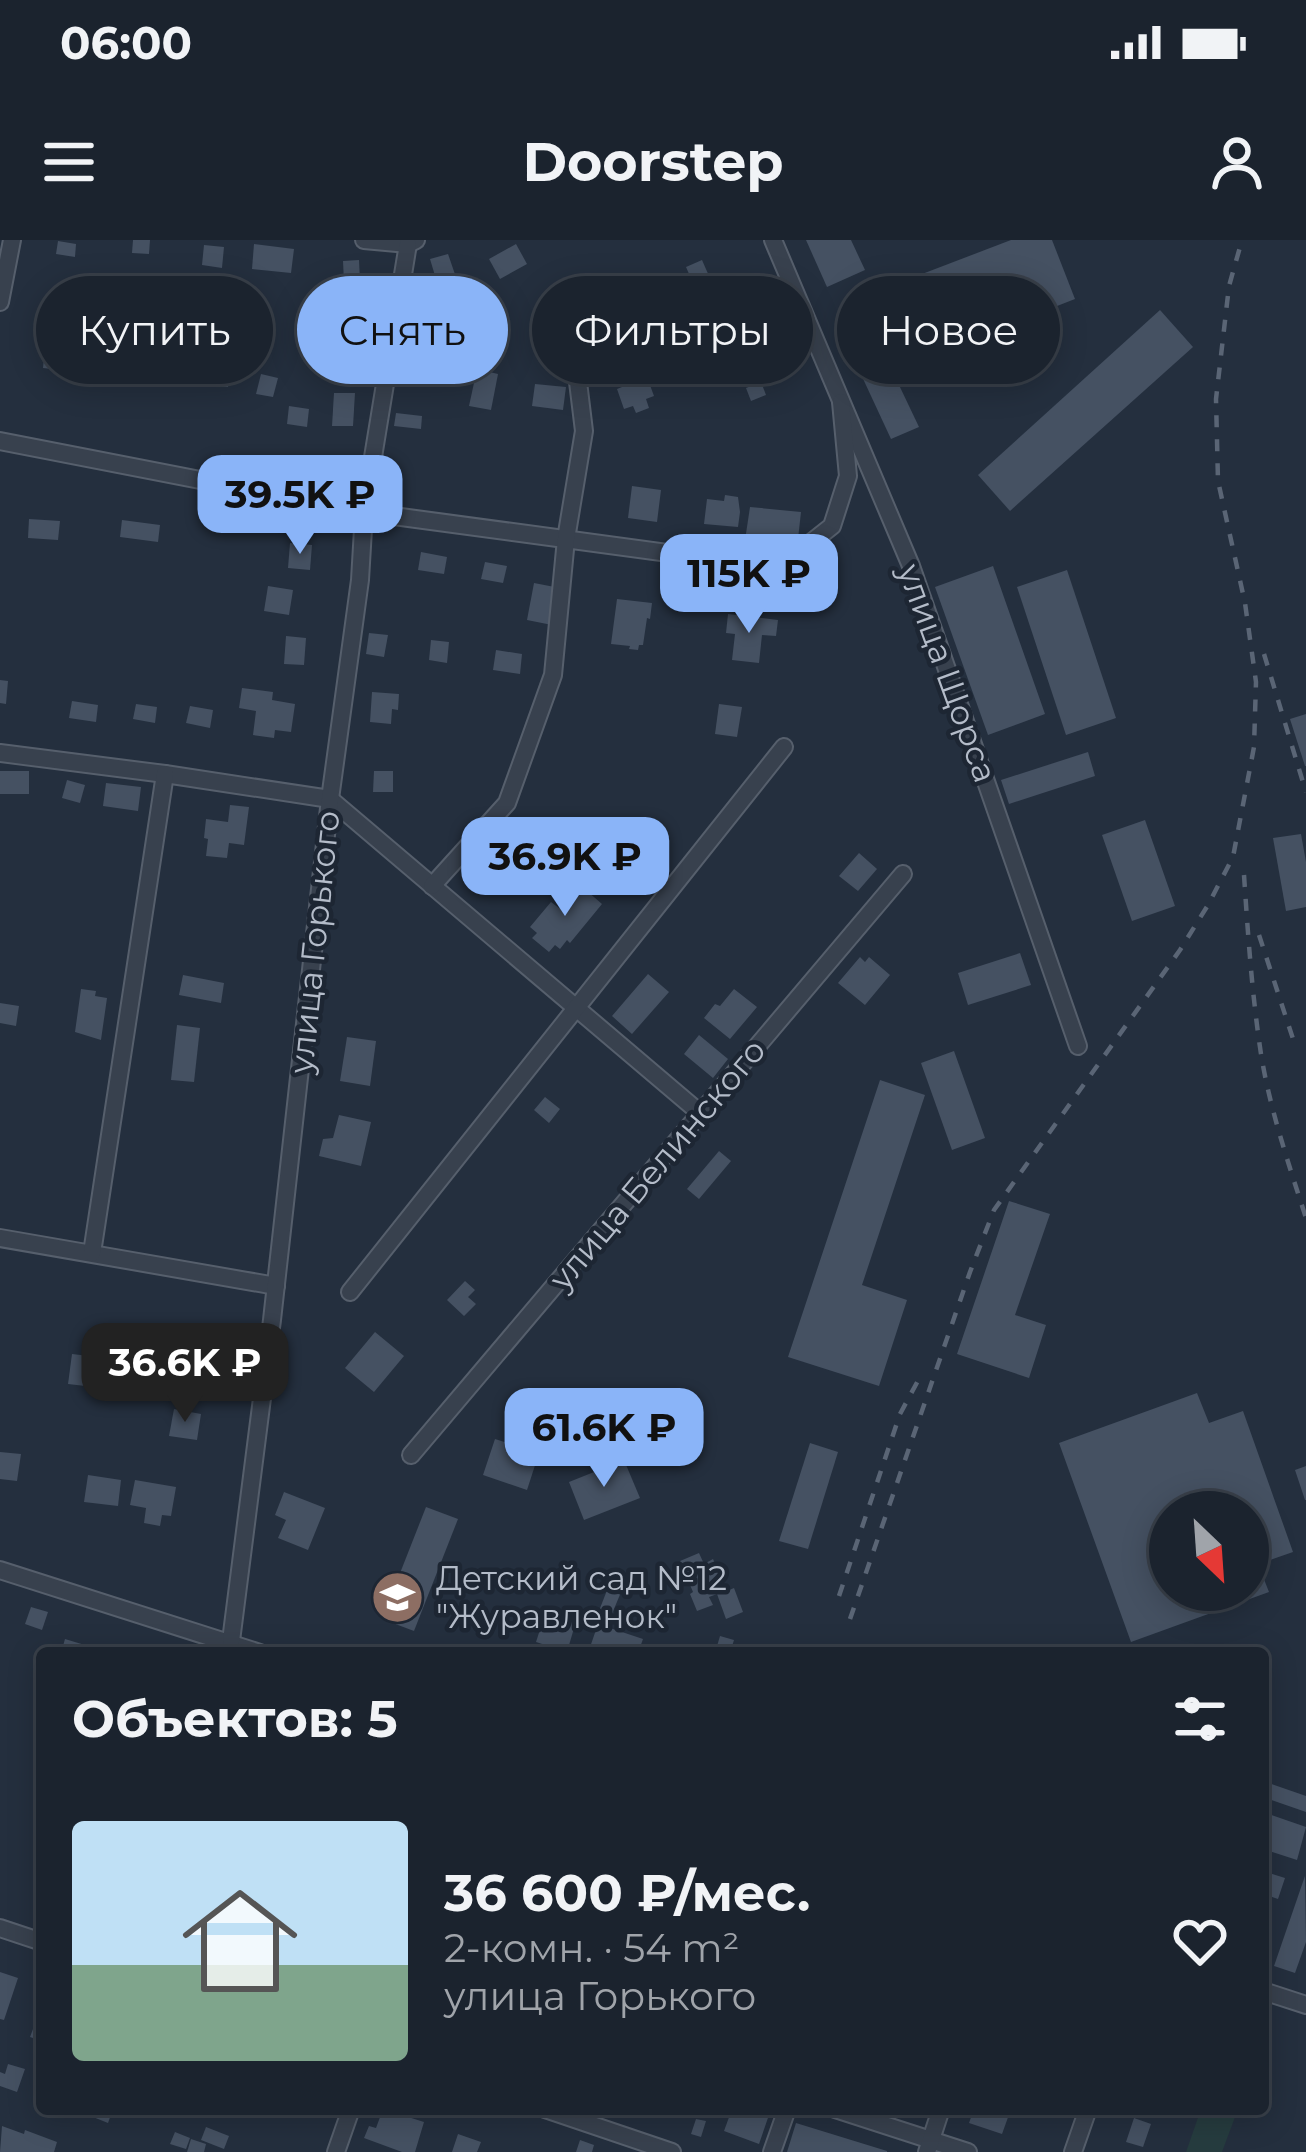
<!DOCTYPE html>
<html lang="ru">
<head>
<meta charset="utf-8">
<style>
	body { margin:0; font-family:Montserrat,sans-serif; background:#242b36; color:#f1f3f6; height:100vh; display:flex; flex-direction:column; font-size:45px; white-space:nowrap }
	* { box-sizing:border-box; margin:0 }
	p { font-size:39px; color:#a0a4aa }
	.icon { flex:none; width:66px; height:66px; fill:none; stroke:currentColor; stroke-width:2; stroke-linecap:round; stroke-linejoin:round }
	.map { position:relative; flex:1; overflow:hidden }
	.sheet { position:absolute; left:36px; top:1407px; width:1233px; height:468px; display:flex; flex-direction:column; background:#1b232e; border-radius:12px; box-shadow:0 6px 30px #0003,0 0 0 3px #39404a }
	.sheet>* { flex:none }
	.hud { position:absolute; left:36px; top:36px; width:1236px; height:108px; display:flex; gap:24px }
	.needle { width:78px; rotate:155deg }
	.controls { position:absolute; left:1149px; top:1251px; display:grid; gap:24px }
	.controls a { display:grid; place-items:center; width:120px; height:120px; border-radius:50%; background:#1b232e; box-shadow:0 6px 30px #0003,0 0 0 3px #39404a; font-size:60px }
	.price { position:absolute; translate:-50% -102px; padding:0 27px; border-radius:24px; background:#8ab4f8; color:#111; font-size:39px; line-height:78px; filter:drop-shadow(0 3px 6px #0008) }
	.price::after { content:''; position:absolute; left:50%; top:72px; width:36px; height:27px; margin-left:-18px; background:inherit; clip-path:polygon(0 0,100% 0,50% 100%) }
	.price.current { background:#222; color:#fff }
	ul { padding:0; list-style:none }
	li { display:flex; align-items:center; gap:36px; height:300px; padding:0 36px }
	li+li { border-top:3px solid #39404a }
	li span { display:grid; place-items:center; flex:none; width:336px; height:240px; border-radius:12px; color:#555 }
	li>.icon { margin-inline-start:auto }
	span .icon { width:144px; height:144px; fill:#fffc; stroke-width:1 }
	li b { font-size:51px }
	h2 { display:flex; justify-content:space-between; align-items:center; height:144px; padding:0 36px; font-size:51px }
	.chip { padding:0 42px; border-radius:54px; background:#1b232e; box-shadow:0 6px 30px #0003,0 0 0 3px #39404a; font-size:42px; line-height:108px }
	.chip.current { background:#8ab4f8; color:#111 }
	.status { display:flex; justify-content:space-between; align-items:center; height:84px; padding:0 60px; background:#1b232e; direction:ltr }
	.status svg { height:33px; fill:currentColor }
	header { display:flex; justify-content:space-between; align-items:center; height:156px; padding:0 36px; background:#1b232e; font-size:54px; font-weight:700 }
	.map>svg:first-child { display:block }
</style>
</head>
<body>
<div class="status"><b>06:00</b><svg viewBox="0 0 49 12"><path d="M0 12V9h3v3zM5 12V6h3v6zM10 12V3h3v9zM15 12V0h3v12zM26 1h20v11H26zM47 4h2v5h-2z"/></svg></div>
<header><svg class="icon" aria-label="menu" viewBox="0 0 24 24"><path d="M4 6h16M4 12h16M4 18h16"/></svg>Doorstep<svg class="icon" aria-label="person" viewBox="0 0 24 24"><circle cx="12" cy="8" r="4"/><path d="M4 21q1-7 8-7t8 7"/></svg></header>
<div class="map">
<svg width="1306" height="1912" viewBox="0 0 1306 1912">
	<rect width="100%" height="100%" fill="#242f3e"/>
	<path fill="#263c3f" d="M1201,1869h37l-16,43h-36z"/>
	<g fill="#455162" fill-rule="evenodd">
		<path d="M133,0h17l-1,14 -17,-1z"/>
		<path d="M806,0h45l14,30 -38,17z"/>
		<path d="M1011,0h41l23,59 -138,54 -28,-74z"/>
		<path d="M58,1l18,3 -1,13 -19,-3z"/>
		<path d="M254,4l40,5 -3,24 -39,-4z"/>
		<path d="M516,4l11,20 -27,15 -11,-20z"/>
		<path d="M204,5l20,2 -2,21 -20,-3z"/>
		<path d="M448,14l10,29 -19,6 -9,-30z"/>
		<path d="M359,20l1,21 -16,1 -1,-21z"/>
		<path d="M702,20l11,25 -16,7 -11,-25z"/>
		<path d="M748,62l20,37 -16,9 -20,-37z"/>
		<path d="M1160,70l33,37 -183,164 -32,-36z"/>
		<path d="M620,88l5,23 -19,4 -5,-23z"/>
		<path d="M46,98l18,2 -3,30 -18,-2z"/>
		<path d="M339,100l23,2 -2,24 -23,-2z"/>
		<path d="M879,103l40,84 -28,12 -39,-84z"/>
		<path d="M104,105l17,1 -3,28 -17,-1z"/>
		<path d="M421,110l16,2 -4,34 -17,-2z"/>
		<path d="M146,113l31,4 -3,22 -31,-4z"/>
		<path d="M208,125l22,2 -2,20 -23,-2z"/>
		<path d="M477,129l21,5 -7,36 -22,-4z"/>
		<path d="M261,134l17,4 -5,19 -17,-3z"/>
		<path d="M647,137l7,19 -8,3 3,9 -13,5 -3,-7 -9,3 -7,-20z"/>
		<path d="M761,142l5,13 -15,6 -5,-13z"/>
		<path d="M535,144l31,3 -3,23 -31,-4z"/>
		<path d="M334,153h21l-2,33h-21z"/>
		<path d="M289,166l20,3 -2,18 -20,-3z"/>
		<path d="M396,173l26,3 -1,13 -27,-3z"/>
		<path d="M632,246l29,4 -4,32 -29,-4z"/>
		<path d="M725,255l13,2 2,15 -2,15 -34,-3 3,-25 17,2z"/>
		<path d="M750,267l51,5 -3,27 -16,13 -38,-5z"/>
		<path d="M29,279l31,2 -2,19 -30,-2z"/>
		<path d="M122,280l38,5 -2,17 -38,-5z"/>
		<path d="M290,303l22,2 -2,25 -22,-2z"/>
		<path d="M421,312l26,5 -3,17 -26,-4z"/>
		<path d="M485,322l22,4 -4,17 -22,-4z"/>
		<path d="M993,326l52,148 -57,21 -53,-148z"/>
		<path d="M1067,330l49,148 -50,17 -49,-148z"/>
		<path d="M534,343l31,6 -8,37 -30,-6z"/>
		<path d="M268,346l25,4 -4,25 -25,-4z"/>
		<path d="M617,359l35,4 -2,16 -3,-1 -4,27h-4l-1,5 -9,-1 1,-3 -19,-2z"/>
		<path d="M728,374l50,6 -2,16 -14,-1 -3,28 -27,-3 3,-26 -9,-1z"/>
		<path d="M369,393l19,2 -4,22 -18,-3z"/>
		<path d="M286,396l20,2 -2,27 -20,-1z"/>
		<path d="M431,400l18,2 -2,21 -18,-3z"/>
		<path d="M496,410l26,4 -2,20 -27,-4z"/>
		<path d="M0,440l8,1 -2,23 -6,-1z"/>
		<path d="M242,448l31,4 -1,8 23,4 -4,28 -16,-2 -1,8 -21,-3 3,-24 -17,-3z"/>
		<path d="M372,452l27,2 -1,16 -6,-1 -1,15 -21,-2z"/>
		<path d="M72,461l26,4 -2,17 -27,-4z"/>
		<path d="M136,464l21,3 -2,16 -22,-4z"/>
		<path d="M719,464l23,3 -5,30 -22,-3z"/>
		<path d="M190,466l23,4 -3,18 -24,-5z"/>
		<path d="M1306,474v52h-1l-15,-47z"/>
		<path d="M1088,512l7,24 -86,28 -8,-24z"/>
		<rect x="0" y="531" width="29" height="23"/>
		<path d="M374,531h19v21h-20z"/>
		<path d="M67,540l18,5 -5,18 -18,-5z"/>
		<path d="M106,543l35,4 -3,24 -35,-5z"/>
		<path d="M230,565l19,2 -5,38 -15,-2 -2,15 -21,-2 2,-17 -4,-1 2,-19 22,3z"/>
		<path d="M1145,580l30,86 -43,15 -30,-86z"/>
		<path d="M1301,594l5,28v45l-20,4 -13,-73z"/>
		<path d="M859,613l18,16 -19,22 -19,-15z"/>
		<path d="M579,644l23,20 -32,39 -3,-3 -7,9 -5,-4 -6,7 -17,-14 5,-5 -7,-6 21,-25 8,6z"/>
		<path d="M1020,713l11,32 -63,20 -10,-32z"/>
		<path d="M860,717l5,5 4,-5 21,18 -25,30 -27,-22z"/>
		<path d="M648,734l21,18 -37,42 -20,-18z"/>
		<path d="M183,735l41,8 -3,20 -42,-8z"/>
		<path d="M81,749l15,2 -1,5 12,2 -6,42 -26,-8z"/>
		<path d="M734,749l23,18 -27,32 -26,-21 11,-14 5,2z"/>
		<path d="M0,763l19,3 -3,20 -16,-3z"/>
		<path d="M177,785l23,3 -6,54 -23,-2z"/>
		<path d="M699,795l29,24 -15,19 -29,-24z"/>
		<path d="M347,797l29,4 -6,45 -30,-5z"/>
		<path d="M954,811l31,87 -33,12 -31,-87z"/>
		<path d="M880,840l45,15 -63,190 45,15 -28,86 -91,-29z"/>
		<path d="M545,857l15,12 -11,14 -15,-13z"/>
		<path d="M339,875l32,7 -10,44 -42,-10 4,-17 10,-1z"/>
		<path d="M719,911l12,10 -32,38 -12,-10z"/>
		<path d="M1009,961l41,13 -35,101 31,10 -17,53 -72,-24z"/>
		<path d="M465,1041l10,9 -7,7 8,7 -12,12 -17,-16z"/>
		<path d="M375,1092l29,24 -30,36 -29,-24z"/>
		<path d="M72,1114l26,3 -4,30 -26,-3z"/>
		<path d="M1197,1153l12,30 34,-12 50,141 -35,12 11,28 -138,50 -72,-199zM1170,1272h78v78h-78z"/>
		<path d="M174,1169l27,5 -4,26 -28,-4z"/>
		<path d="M495,1199l44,14 -12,37 -44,-15z"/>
		<path d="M810,1203l28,9 -30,97 -29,-8z"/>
		<path d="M0,1212l21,2 -4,27 -17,-2z"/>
		<path d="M624,1220l16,38 -56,22 -15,-38z"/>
		<path d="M1306,1226v34h-1l-10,-30z"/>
		<path d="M88,1235l33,5 -3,26 -34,-4z"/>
		<path d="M135,1240l41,7 -5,29 -9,-1 -2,11 -16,-3 2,-15 -16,-3z"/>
		<path d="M284,1252l41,16 -17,42 -30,-12 8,-18 -11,-5z"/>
		<path d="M426,1267l32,12 -44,112 -32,-12z"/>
		<path d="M699,1313l5,11 9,-5 14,32 7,-3 9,24 -17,7 -9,-25 -8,3 4,8 -16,6 -7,-17 3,-2 -13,-31z"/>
		<path d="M611,1340l13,5 -15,36 -12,-5z"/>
		<path d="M31,1367l17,5 -6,18 -17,-6z"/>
		<path d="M547,1368l30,10 -10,34 -31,-10z"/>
		<path d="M598,1384l45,15 -5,14h-50z"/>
		<path d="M720,1396l14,4 -4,13h-15z"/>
		<path d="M65,1399l33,10 -2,4h-35z"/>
		<path d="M1263,1541l43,15v16l-43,-15z"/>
		<path d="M1263,1572l43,15 -9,33 -34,-11z"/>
		<path d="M1263,1631l22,7 -7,21 -15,-5z"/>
		<path d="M1305,1636l1,66 -11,31 -21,-7z"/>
		<path d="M0,1732l18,6 -14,42 -4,-1z"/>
		<path d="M42,1765v36l-12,-4z"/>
		<path d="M8,1824l17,5 -8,23 -17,-6v-14l5,2z"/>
		<path d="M73,1869h40l-5,14z"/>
		<path d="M257,1869h41l-4,9 -15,-5 -1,4z"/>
		<path d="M383,1869l41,13 -9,30h-13l-38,-14 5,-12 7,2z"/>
		<path d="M732,1869h39l-12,35 -35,-13z"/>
		<path d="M974,1869h37l-9,25 -33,-11z"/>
		<path d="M1134,1878l17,6 -8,23 -17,-5z"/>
		<path d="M696,1879l10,2 -5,16 -10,-3z"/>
		<path d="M796,1883l91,28v1h-100z"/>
		<path d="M2,1886l22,8 1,-4 32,12 -3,10h-54z"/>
		<path d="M206,1887l23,9 -5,13 -23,-9z"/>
		<path d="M175,1892l15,6 -4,11 -16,-5z"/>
		<path d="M458,1894l23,8 -4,10h-25z"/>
		<path d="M191,1899l15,5 -2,8h-17z"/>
		<path d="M580,1900l14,5 -2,7h-16z"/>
	</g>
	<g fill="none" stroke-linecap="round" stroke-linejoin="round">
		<defs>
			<g id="minor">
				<path d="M364,0l44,4 8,-4"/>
				<path d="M773,0l138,326 167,480"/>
				<path d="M0,62l12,-62"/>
				<path d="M0,201l364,71 415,56 53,-42 16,-50 -7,-74"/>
				<path d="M0,513l165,21 165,25 370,314"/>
				<path d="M432,646l75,-83 46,-128 13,-136 18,-108 -10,-82"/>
				<path d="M0,998l276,48"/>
				<path d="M92,1013l73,-479"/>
				<path d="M350,1052l434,-545"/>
				<path d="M411,1215l492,-581"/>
				<path d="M0,1330l260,83"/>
				<path d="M231,1401l41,-321 58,-521 30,-219 4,-68 44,-268"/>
				<path d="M0,1688l42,14"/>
				<path d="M1263,1751l43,14"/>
				<path d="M545,1869l127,43"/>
				<path d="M835,1869l133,43"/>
				<path d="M336,1912l15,-43"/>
				<path d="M772,1912l15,-43"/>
				<path d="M927,1912l14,-43"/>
				<path d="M1073,1912l15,-43"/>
			</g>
		</defs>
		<use href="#minor" stroke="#565f6c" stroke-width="20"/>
		<use href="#minor" stroke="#38414e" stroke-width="16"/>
		<g stroke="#5a6575" stroke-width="4.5" stroke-dasharray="12 12" stroke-linecap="butt">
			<path d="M1264,414l42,138"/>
			<path d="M1244,635c4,60 8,120 17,179 9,56 28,111 45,164"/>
			<path d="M1259,695l37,113"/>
			<path d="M839,1356l61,-182 20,-37"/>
			<path d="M850,1379l120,-347 24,-62 186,-260 28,-45 25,-48 21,-110 2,-65 -11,-79 -27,-122 -2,-82 13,-113 13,-46"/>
		</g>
	</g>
	<defs>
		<symbol id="school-disc" viewBox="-11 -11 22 22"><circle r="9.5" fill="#8d6e63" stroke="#1d2633"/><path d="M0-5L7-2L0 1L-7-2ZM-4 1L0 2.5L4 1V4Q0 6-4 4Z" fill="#fff"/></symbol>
	</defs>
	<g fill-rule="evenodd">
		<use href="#school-disc" x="368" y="1328" width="59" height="59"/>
	</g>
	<g text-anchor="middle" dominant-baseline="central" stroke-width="9" stroke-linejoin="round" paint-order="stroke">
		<g font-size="33" fill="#b4bcc9" stroke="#1d2633">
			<text transform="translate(948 433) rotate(70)">улица Щорса</text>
			<text transform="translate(314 702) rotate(-84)">улица Горького</text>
			<text transform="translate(657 924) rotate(-50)">улица Белинского</text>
		</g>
		<g font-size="33" fill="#b4bcc9" stroke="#1d2633" text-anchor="start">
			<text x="436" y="1338">Детский сад №12<tspan x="436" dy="38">"Журавленок"</tspan></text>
		</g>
	</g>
</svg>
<div class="controls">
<a><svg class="needle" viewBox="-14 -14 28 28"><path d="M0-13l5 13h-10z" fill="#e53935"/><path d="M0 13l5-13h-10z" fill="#a0a4aa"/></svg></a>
</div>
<b class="price" style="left:300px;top:317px">39.5K ₽</b>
<b class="price" style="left:749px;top:396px">115K ₽</b>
<b class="price" style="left:565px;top:679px">36.9K ₽</b>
<b class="price current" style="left:185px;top:1185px">36.6K ₽</b>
<b class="price" style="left:604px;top:1250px">61.6K ₽</b>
<div class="hud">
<a class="chip">Купить</a>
<a class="chip current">Снять</a>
<a class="chip">Фильтры</a>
<a class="chip">Новое</a>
</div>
<section class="sheet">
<h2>Объектов: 5<svg class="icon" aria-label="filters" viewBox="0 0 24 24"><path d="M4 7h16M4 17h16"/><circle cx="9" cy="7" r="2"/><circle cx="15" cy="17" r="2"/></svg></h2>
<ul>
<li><span style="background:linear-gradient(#bfe0f5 60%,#7fa58c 0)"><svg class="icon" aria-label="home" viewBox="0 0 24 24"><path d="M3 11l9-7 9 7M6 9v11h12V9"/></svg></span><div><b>36 600 ₽/мес.</b><p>2-комн. · 54 m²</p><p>улица Горького</p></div><svg class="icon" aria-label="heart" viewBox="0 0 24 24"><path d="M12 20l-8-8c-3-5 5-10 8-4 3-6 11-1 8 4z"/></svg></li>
</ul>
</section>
</div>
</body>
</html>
